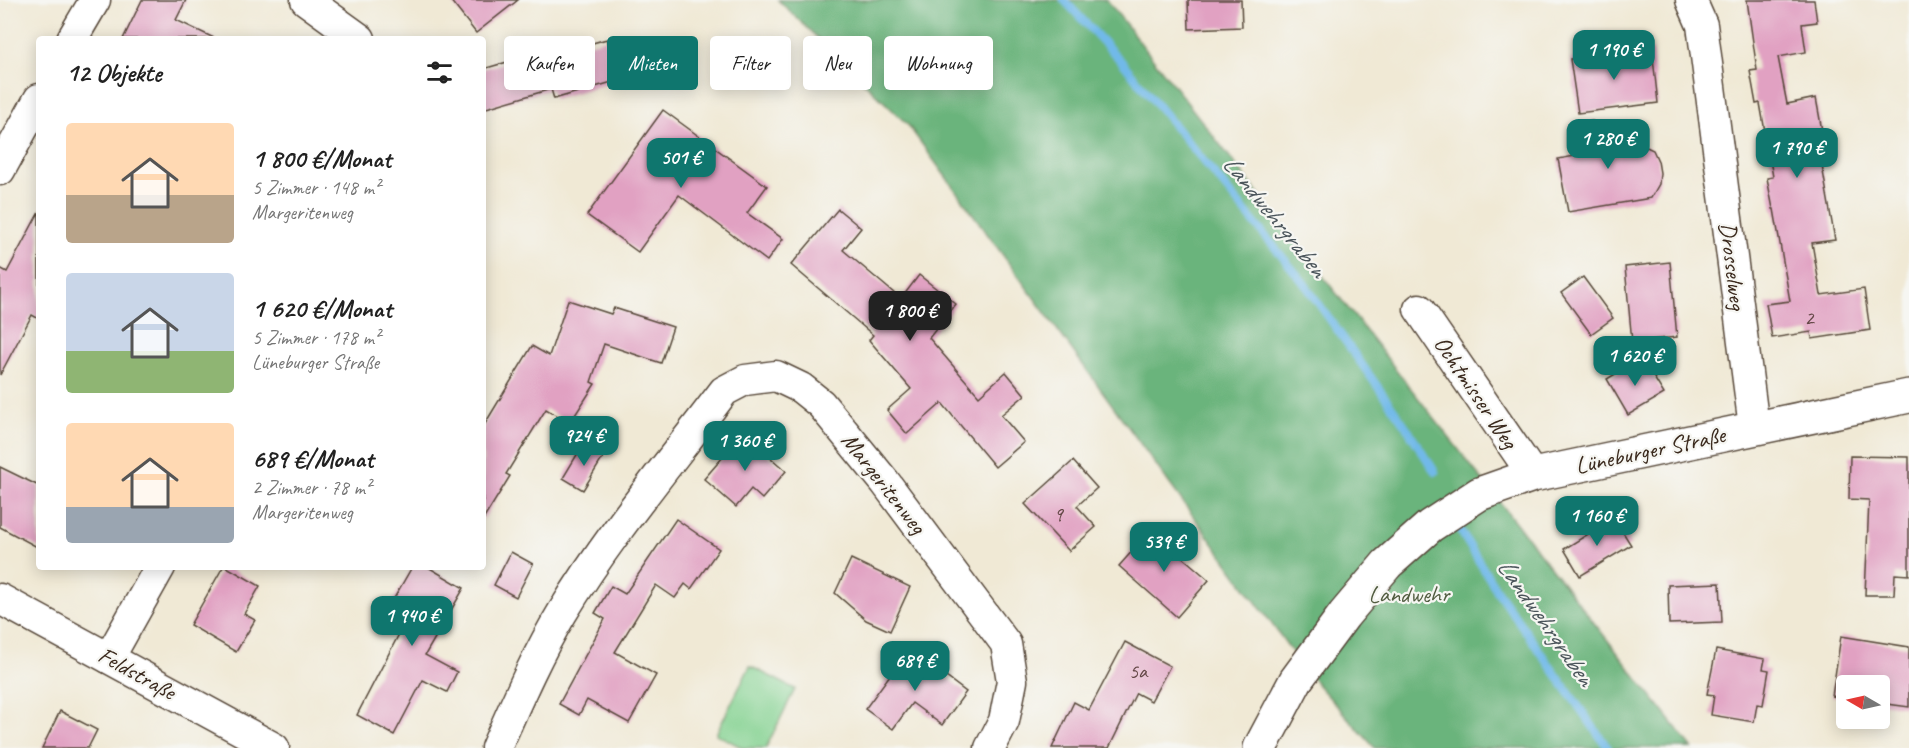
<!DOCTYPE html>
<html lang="de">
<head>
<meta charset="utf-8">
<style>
	body { margin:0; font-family:Caveat,sans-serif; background:#f2f2f2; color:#222; height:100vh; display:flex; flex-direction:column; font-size:22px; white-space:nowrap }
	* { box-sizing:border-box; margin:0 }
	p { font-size:20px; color:#767676 }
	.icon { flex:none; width:33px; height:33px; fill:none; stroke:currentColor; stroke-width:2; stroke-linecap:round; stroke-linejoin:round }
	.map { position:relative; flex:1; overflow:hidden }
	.sheet { position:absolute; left:36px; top:36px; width:450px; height:534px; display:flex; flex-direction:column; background:#fff; border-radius:6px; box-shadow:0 3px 15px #0003 }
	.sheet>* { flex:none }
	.top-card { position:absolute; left:504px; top:36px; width:570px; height:54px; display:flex; gap:12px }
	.needle { width:39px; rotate:279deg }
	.tools { position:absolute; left:1836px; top:675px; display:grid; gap:12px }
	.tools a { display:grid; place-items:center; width:54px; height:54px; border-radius:6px; background:#fff; box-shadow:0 3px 15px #0003; font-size:30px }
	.price { position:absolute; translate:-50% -51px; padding:0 14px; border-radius:12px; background:#0f766e; color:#fff; font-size:20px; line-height:39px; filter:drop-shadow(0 2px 3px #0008) }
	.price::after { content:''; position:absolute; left:50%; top:36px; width:18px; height:14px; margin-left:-9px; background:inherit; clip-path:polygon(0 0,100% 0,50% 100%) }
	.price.active { background:#222; color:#fff }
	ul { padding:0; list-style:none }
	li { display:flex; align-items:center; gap:18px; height:150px; padding:0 30px }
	li span { display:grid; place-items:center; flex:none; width:168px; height:120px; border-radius:6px; color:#555 }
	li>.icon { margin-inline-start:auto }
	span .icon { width:72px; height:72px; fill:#fffc; stroke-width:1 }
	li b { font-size:26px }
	h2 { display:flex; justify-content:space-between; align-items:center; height:72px; padding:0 30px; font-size:26px }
	.tag { padding:0 21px; border-radius:6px; background:#fff; box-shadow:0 3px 15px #0003; font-size:21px; line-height:54px }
	.tag.active { background:#0f766e; color:#fff }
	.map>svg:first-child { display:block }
</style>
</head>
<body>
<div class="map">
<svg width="1909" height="748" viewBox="0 0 1909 748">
	<rect width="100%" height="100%" fill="#f6f6f2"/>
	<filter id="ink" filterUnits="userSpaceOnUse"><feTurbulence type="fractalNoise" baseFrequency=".0167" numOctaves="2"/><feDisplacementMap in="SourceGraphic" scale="12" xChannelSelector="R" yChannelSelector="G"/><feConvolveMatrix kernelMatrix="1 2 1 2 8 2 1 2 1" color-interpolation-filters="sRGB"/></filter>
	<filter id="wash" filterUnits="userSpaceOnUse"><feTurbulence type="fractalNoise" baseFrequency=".008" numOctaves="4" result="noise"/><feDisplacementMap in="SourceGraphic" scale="24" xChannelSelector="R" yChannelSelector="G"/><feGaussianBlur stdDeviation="1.35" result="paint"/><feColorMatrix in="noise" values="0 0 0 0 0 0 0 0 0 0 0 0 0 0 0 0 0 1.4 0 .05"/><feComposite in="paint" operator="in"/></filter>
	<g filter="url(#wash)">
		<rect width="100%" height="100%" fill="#f0e9d5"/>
		<path fill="#84d291" stroke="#607e58" stroke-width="1.5" d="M750,666l45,23 -29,59h-23l-27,-14z"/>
		<path fill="#6bb47b" stroke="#536f4c" stroke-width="1.5" d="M778,0h329l585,748h-317l-66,-73 -401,-550z"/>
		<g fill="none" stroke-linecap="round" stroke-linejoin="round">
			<g stroke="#71b9e9" stroke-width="8">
				<path d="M1064,0l58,62 182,221 103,145 28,44"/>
				<path d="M1452,517l45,74 111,157"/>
			</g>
		</g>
		<g id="blocks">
			<g fill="#e1a1c2">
				<path d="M142,0h44l-10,20 40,19h-93z"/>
				<path d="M450,0h68l-42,33z"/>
				<path d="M1188,0h53l1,27 -53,2z"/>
				<path d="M1747,0h67l3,22 -15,2 4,28 -28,5 9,47 29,-6 7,38 -6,1 18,103 -23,3 9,52 43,-6 6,41 -58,9 -1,-7 -39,6 -6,-34 24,-3 -16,-92h-1l-6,-31 6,-1 -13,-74 -4,1 -6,-33 7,-1z"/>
				<path d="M607,39l12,41 -65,19 -3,-10 -68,20v-40l55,-16 1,5z"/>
				<path d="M1652,49l6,54 -80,10 -8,-54z"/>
				<path d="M663,110l104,76 -20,27 36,26 -16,22 -88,-66 -41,57 -51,-37z"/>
				<path d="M1592,121l61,29 5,11 2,12 -1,11 -8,14 -83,14 -10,-53 23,-4 -4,-31z"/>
				<path d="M838,209l23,19 -18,22 58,49 18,-24 37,29 -27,34 50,58 27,-24 19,23 -24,20 23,27 -29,25 -53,-64 -35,31 -20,-24 24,-21 -42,-49 4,-5 -82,-70z"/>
				<path d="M39,212v107l-7,-4 -32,60v-107l7,4z"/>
				<path d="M1670,262l7,75 -45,5 -7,-75z"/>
				<path d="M1583,277l30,41 -22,16 -30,-41z"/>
				<path d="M568,300l43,14 3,-6 59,19 -12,36 -57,-19 -13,38 4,2 -25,39 -24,-14 -40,65 4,2 -27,44v-93l49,-81 17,10z"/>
				<path d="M1642,358l22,36 -36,21 -21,-36z"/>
				<path d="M743,434l43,37 -24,28 -11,-10 -15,18 -32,-28z"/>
				<path d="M584,443l20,13 -21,34 -20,-12z"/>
				<path d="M1850,456l59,1v118l-14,-1 -1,21h-29l4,-95 -20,-1z"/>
				<path d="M1073,461l24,27 -20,18 19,21 -27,24 -44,-47z"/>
				<path d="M0,467l39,19v62l-39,-21z"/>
				<path d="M1614,518l17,27 -51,31 -16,-27z"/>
				<path d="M676,519l43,30 -28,40 -6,-5 -10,14 -19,-13 -41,67 41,23 -27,48 -42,-23 -8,15 -20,-11 46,-85 -10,-6 16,-27 14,8z"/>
				<path d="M1151,530l58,50 -32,37 -58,-51z"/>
				<path d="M511,552l22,12 -17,33 -22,-12z"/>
				<path d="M851,559l59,28 -20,44 -24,-11 -31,-27z"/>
				<path d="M223,567h4l33,19 -16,28 11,6 -19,32 -46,-27z"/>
				<path d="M412,567h16l36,21 -39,67 32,17 -10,20 -24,-12 -29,55 -37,-20 43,-83 -19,-11z"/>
				<path d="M1720,583l2,39 -53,2 -1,-39z"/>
				<path d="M1841,636l68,11v60l-29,-4v-17h-34v12l-14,-2z"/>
				<path d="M1125,642l45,24 -19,35 -15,-8 -27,55h-57l22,-46 15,8z"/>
				<path d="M909,649l57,43 -24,33 -30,-22 -19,26 -28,-20z"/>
				<path d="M1716,650l49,9 -2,10 6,1 -6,35 -6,-1 -3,18 -43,-7 3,-20 -7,-1z"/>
				<path d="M60,711l37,19 -9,18h-46z"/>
			</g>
		</g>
	</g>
	<g filter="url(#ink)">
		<use href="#blocks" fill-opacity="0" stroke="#564739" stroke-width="1.5"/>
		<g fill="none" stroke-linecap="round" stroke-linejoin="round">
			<defs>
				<g id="street">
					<path d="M306,0l54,39"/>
					<path d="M1691,0l11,25 52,402"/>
					<path d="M72,39l23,-39"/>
					<path d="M0,170l39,-71"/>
					<path d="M1419,309l114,166"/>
					<path d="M0,599l274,149"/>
					<path d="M109,658l51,-91"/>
					<path d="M496,748c20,-45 40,-92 66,-135 47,-78 107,-149 162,-222l21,-11 31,-4 25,12 20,16 64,78 121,162 6,37 -8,40 -14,27"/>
				</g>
				<path id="secondary" d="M1260,748l36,-68 48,-65 43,-51 43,-38 49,-32 54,-19 376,-79"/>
			</defs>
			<use href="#street" stroke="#564739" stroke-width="33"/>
			<use href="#secondary" stroke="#564739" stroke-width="36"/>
			<use href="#street" stroke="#fff" stroke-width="30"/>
			<use href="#secondary" stroke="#fff" stroke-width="33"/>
		</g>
	</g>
	<g text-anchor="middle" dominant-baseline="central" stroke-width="4.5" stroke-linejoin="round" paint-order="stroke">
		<g font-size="21" fill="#644847">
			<text x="1809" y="318">2</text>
			<text x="1058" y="514">9</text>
			<text x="1138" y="671">5a</text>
		</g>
		<g font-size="24" fill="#3b2a1e" stroke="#f6f6f2">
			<text transform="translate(1733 266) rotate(83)">Drosselweg</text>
			<text transform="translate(1476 392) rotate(56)">Ochtmisser Weg</text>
			<text transform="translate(1650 450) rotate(-12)">Lüneburger Straße</text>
			<text transform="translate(884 483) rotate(52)">Margeritenweg</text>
			<text transform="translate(137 673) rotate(29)">Feldstraße</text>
		</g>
		<g font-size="24" fill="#515c40" stroke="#f6f6f2">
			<text x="1409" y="594">Landwehr</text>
		</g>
		<g font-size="26" font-style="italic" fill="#4b555b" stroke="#f6f6f2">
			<text transform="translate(1275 216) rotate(51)">Landwehrgraben</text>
			<text transform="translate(1546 622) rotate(55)">Landwehrgraben</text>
		</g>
	</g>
</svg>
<div class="tools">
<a><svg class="needle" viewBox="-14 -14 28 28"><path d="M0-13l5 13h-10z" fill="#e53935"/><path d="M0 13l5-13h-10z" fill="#767676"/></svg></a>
</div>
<b class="price" style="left:1614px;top:81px">1 190 €</b>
<b class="price" style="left:1608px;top:170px">1 280 €</b>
<b class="price" style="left:1797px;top:179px">1 790 €</b>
<b class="price" style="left:681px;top:189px">501 €</b>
<b class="price active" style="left:910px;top:342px">1 800 €</b>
<b class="price" style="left:1635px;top:387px">1 620 €</b>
<b class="price" style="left:584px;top:467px">924 €</b>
<b class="price" style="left:745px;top:472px">1 360 €</b>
<b class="price" style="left:1597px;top:547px">1 160 €</b>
<b class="price" style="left:1164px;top:573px">539 €</b>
<b class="price" style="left:412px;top:647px">1 940 €</b>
<b class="price" style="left:915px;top:692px">689 €</b>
<div class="top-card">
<a class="tag">Kaufen</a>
<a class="tag active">Mieten</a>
<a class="tag">Filter</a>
<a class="tag">Neu</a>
<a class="tag">Wohnung</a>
</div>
<section class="sheet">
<h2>12 Objekte<svg class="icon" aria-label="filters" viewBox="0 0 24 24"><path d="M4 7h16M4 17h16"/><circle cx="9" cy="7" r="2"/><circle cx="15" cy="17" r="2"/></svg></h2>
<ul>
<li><span style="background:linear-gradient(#ffd9b3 60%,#b9a48a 0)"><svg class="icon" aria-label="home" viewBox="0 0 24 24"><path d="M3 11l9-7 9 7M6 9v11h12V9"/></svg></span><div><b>1 800 €/Monat</b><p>5 Zimmer · 148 m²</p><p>Margeritenweg</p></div></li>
<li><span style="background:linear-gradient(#c9d6e8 65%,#8fb573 0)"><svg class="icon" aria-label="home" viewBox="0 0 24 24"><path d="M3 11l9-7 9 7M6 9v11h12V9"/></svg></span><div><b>1 620 €/Monat</b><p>5 Zimmer · 178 m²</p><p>Lüneburger Straße</p></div></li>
<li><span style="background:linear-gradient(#ffd9b3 70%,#9aa5b1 0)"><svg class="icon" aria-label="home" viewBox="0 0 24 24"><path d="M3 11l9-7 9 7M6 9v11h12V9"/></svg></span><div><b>689 €/Monat</b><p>2 Zimmer · 78 m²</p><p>Margeritenweg</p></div></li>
</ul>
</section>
</div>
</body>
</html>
